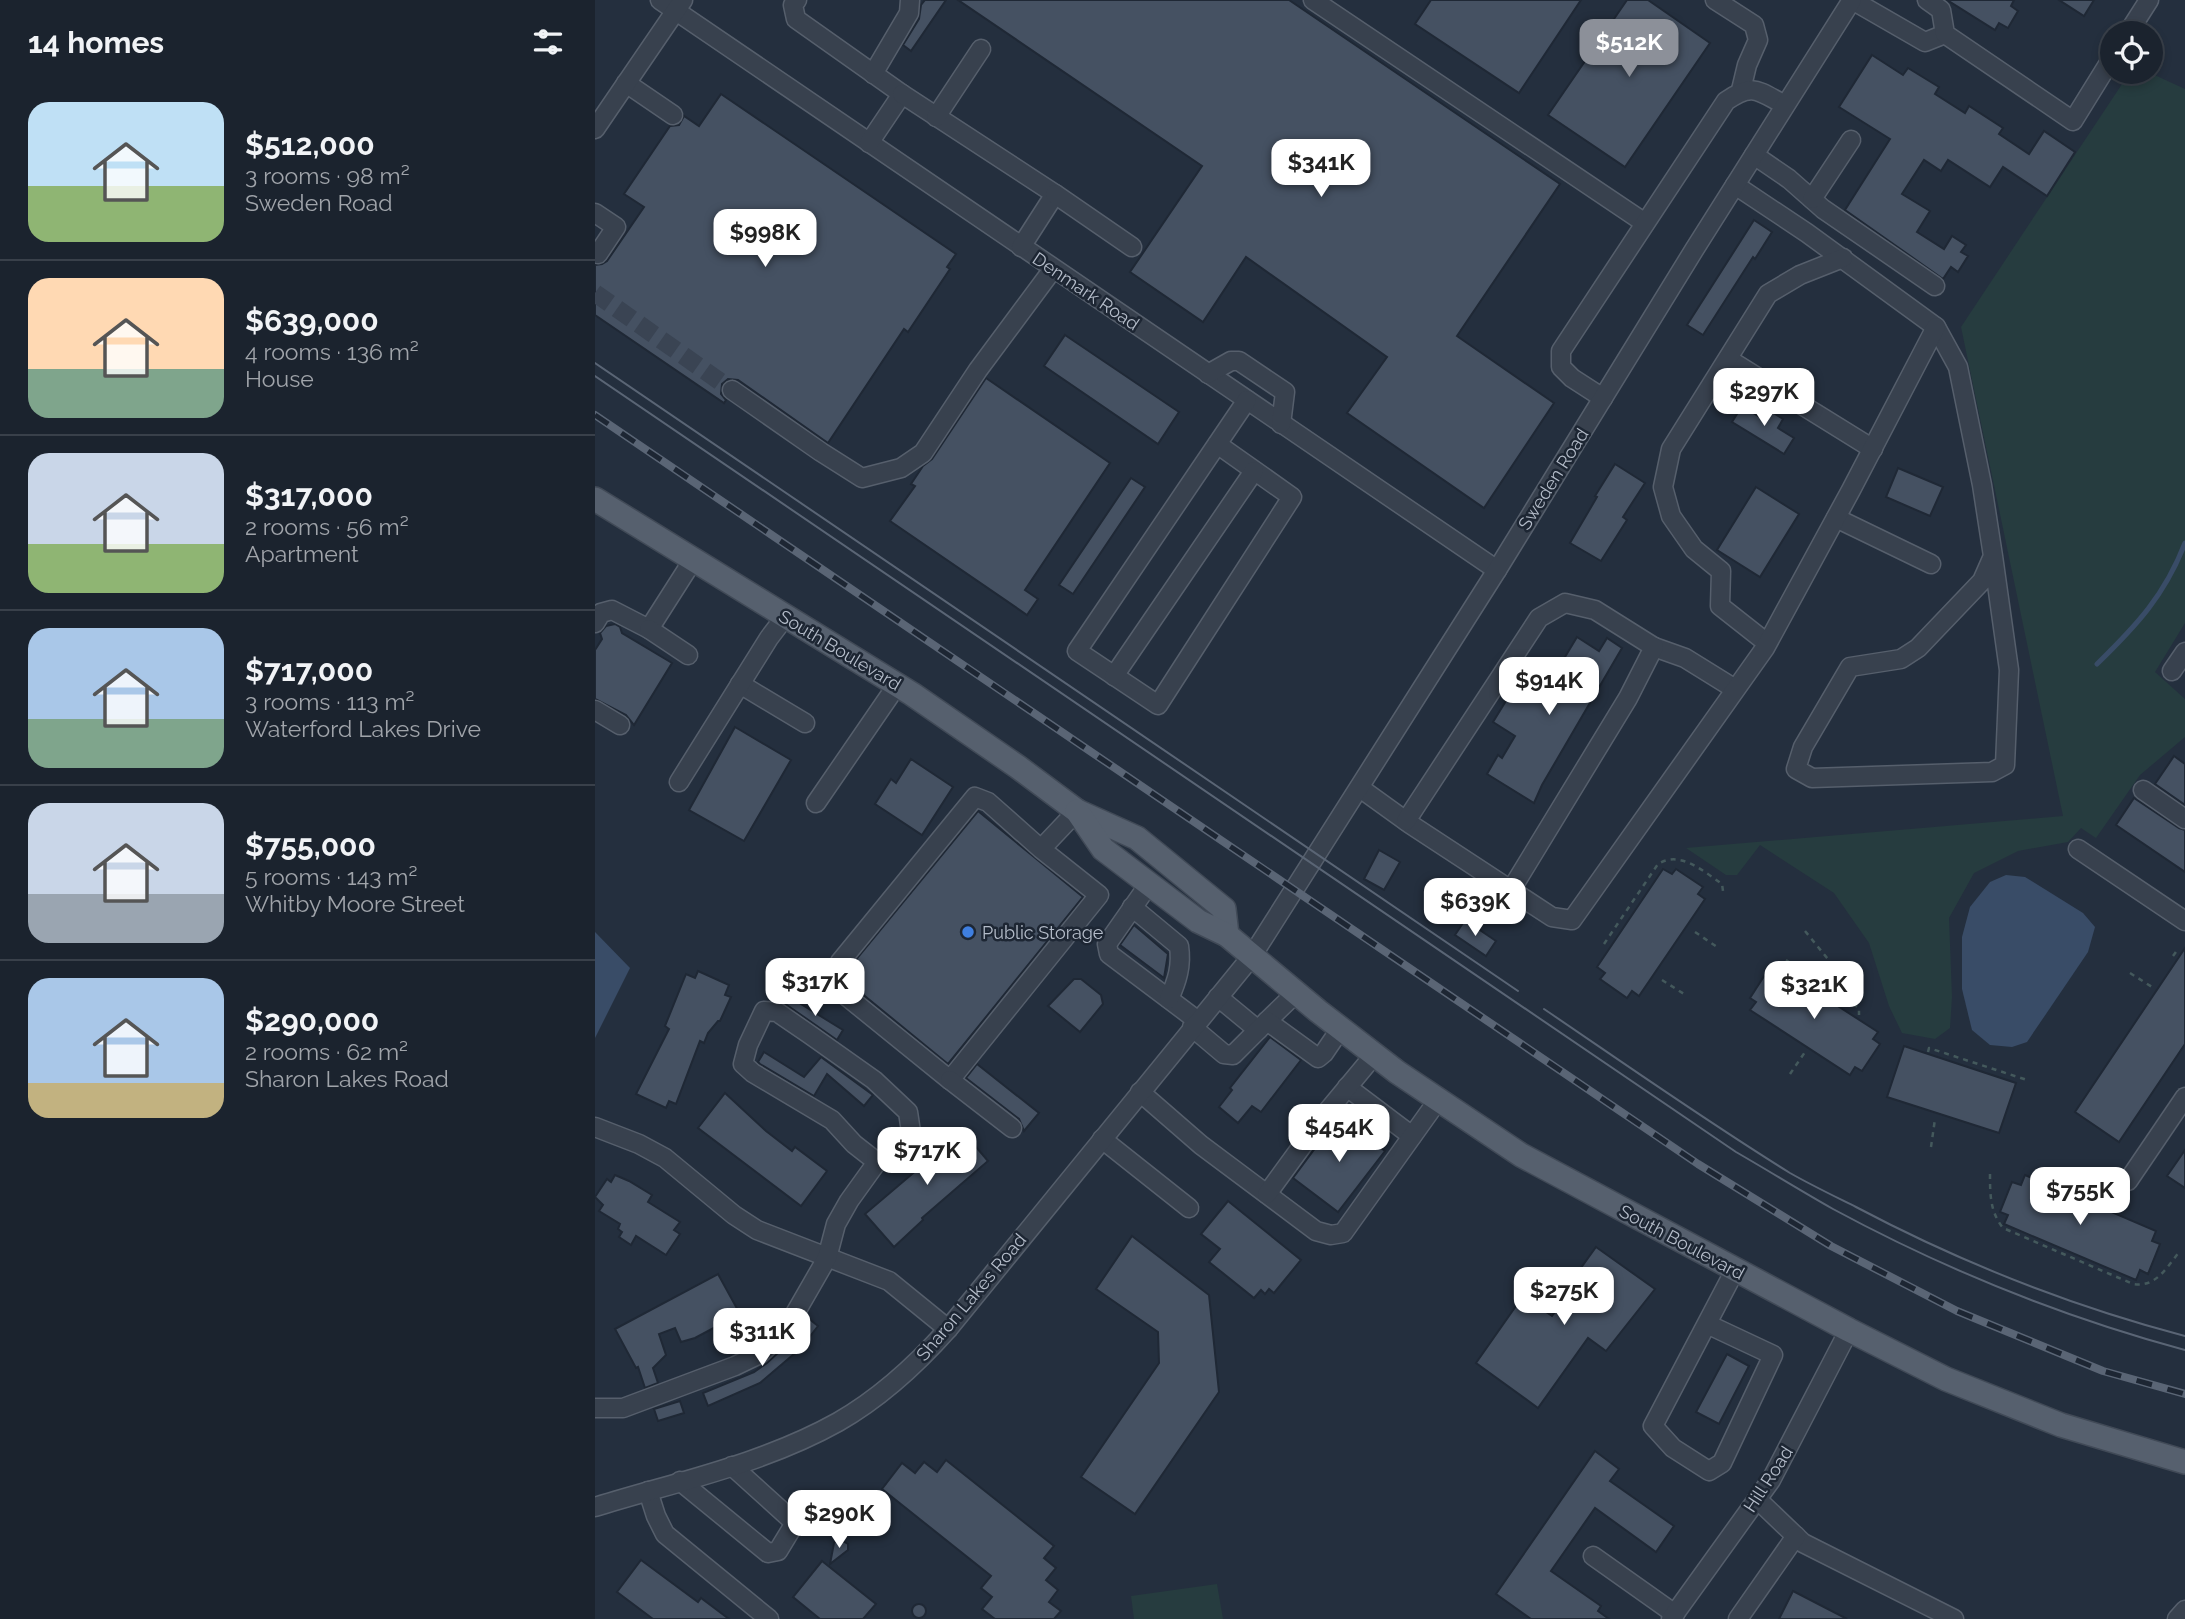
<!DOCTYPE html>
<html lang="en">
<head>
<meta charset="utf-8">
<style>
	body { margin:0; font-family:Raleway,sans-serif; background:#242b36; color:#f1f3f6; height:100vh; display:flex; flex-direction:column; font-size:26px; white-space:nowrap }
	* { box-sizing:border-box; margin:0 }
	p { font-size:23px; color:#a0a4aa }
	.icon { flex:none; width:38px; height:38px; fill:none; stroke:currentColor; stroke-width:2; stroke-linecap:round; stroke-linejoin:round }
	.map { position:relative; flex:1; overflow:hidden }
	.panel { display:flex; flex-direction:column; background:#1b232e; width:595px }
	.panel>* { flex:none }
	.tools { position:absolute; left:1505px; top:21px; display:grid; gap:14px }
	.tools a { display:grid; place-items:center; width:63px; height:63px; border-radius:50%; background:#1b232e; box-shadow:0 4px 10px #0003,0 0 0 2px #39404a; font-size:35px }
	.price { position:absolute; translate:-50% -60px; padding:0 16px; border-radius:14px; background:#fff; color:#222; font-size:23px; line-height:46px; filter:drop-shadow(0 2px 4px #0008) }
	.price::after { content:''; position:absolute; left:50%; top:42px; width:21px; height:16px; margin-left:-10px; background:inherit; clip-path:polygon(0 0,100% 0,50% 100%) }
	.price.active { background:#8c9099; color:#fff }
	ul { padding:0; list-style:none }
	li { display:flex; align-items:center; gap:21px; height:175px; padding:0 28px }
	li+li { border-top:2px solid #39404a }
	li span { display:grid; place-items:center; flex:none; width:196px; height:140px; border-radius:21px; color:#555 }
	li>.icon { margin-inline-start:auto }
	span .icon { width:84px; height:84px; fill:#fffc; stroke-width:1 }
	li b { font-size:30px }
	h2 { display:flex; justify-content:space-between; align-items:center; height:84px; padding:0 28px; font-size:30px }
	main { display:flex; flex:1; min-height:0 }
	.map>svg:first-child { display:block }
</style>
</head>
<body>
<main>
<section class="panel">
<h2>14 homes<svg class="icon" aria-label="filters" viewBox="0 0 24 24"><path d="M4 7h16M4 17h16"/><circle cx="9" cy="7" r="2"/><circle cx="15" cy="17" r="2"/></svg></h2>
<ul>
<li><span style="background:linear-gradient(#bfe0f5 60%,#8fb573 0)"><svg class="icon" aria-label="home" viewBox="0 0 24 24"><path d="M3 11l9-7 9 7M6 9v11h12V9"/></svg></span><div><b>$512,000</b><p>3 rooms · 98 m²</p><p>Sweden Road</p></div></li>
<li><span style="background:linear-gradient(#ffd9b3 65%,#7fa58c 0)"><svg class="icon" aria-label="home" viewBox="0 0 24 24"><path d="M3 11l9-7 9 7M6 9v11h12V9"/></svg></span><div><b>$639,000</b><p>4 rooms · 136 m²</p><p>House</p></div></li>
<li><span style="background:linear-gradient(#c9d6e8 65%,#8fb573 0)"><svg class="icon" aria-label="home" viewBox="0 0 24 24"><path d="M3 11l9-7 9 7M6 9v11h12V9"/></svg></span><div><b>$317,000</b><p>2 rooms · 56 m²</p><p>Apartment</p></div></li>
<li><span style="background:linear-gradient(#a9c7e8 65%,#7fa58c 0)"><svg class="icon" aria-label="home" viewBox="0 0 24 24"><path d="M3 11l9-7 9 7M6 9v11h12V9"/></svg></span><div><b>$717,000</b><p>3 rooms · 113 m²</p><p>Waterford Lakes Drive</p></div></li>
<li><span style="background:linear-gradient(#c9d6e8 65%,#9aa5b1 0)"><svg class="icon" aria-label="home" viewBox="0 0 24 24"><path d="M3 11l9-7 9 7M6 9v11h12V9"/></svg></span><div><b>$755,000</b><p>5 rooms · 143 m²</p><p>Whitby Moore Street</p></div></li>
<li><span style="background:linear-gradient(#a9c7e8 75%,#c2b280 0)"><svg class="icon" aria-label="home" viewBox="0 0 24 24"><path d="M3 11l9-7 9 7M6 9v11h12V9"/></svg></span><div><b>$290,000</b><p>2 rooms · 62 m²</p><p>Sharon Lakes Road</p></div></li>
</ul>
</section>
<div class="map">
<svg width="1590" height="1619" viewBox="0 0 1590 1619">
	<rect width="100%" height="100%" fill="#242f3e"/>
	<g fill="#263c3f">
		<path d="M1535,72h18l37,17v534l-30,49 30,27v38l-45,38 -44,63 -15,-10 -13,14 -50,9 -44,22 -25,45 3,79 -2,31 -15,11 -33,-6 -13,-27 -20,-63 -35,-50 -74,-48 -23,30h-11l-40,-27 377,-32 -102,-489z"/>
		<path d="M622,1584l6,35h-89l-3,-23z"/>
	</g>
	<g fill="#394c67">
		<path d="M1411,875l19,2 58,36 12,14 -7,25 -61,90 -15,5 -22,-2 -18,-15 -10,-41v-52l8,-30 20,-25z"/>
		<path d="M0,932l35,36 -35,70z"/>
	</g>
	<g fill="none" stroke-linecap="round" stroke-linejoin="round">
		<path stroke="#394c67" stroke-width="5" d="M1502,664c40,-39 68,-69 88,-121"/>
	</g>
	<g fill="#455162" stroke="#1f2835" stroke-width="2">
		<path d="M330,0h21l-35,51 -8,-6 16,-26 2,-14z"/>
		<path d="M363,0h331l271,184 -103,152 97,67 -70,105 -137,-95 40,-56 -141,-100 -43,65 -73,-50 72,-106z"/>
		<path d="M836,0h150l-62,93 -104,-69z"/>
		<path d="M1032,0h21l62,43 -85,124 -77,-52z"/>
		<path d="M1352,0h67l-3,6 7,5 -10,17 -9,-5 -4,7z"/>
		<path d="M1464,0h35l-10,16z"/>
		<path d="M1277,55l31,20 5,-7 31,19 -4,7 30,19 4,-7 34,22 -4,6 30,20 15,-23 31,21 -28,44 -44,-29 -13,20 -42,-27 -7,11 -17,-11 -22,34 28,17 -13,21 27,17 8,-13 14,9 -5,7 7,4 -10,16 -7,-5 -8,12 -98,-69 45,-71 -51,-32z"/>
		<path d="M126,94l235,160 -9,13 3,2 -42,63 -4,-3 -76,114 -90,-63 -10,-1 -6,5 -1,10 5,6 -2,3 -129,-88v-50l7,-1 5,-3 37,-54 -20,-13 46,-68 9,-1 5,-9 15,10z"/>
		<path d="M1159,220l18,12 -17,27 -2,-2 -50,78 -16,-10z"/>
		<path d="M470,335l114,77 -21,32 -114,-78z"/>
		<path d="M391,378l124,85 -85,127 13,9 -11,16 -137,-94 25,-35 -4,-2 12,-18 9,-7z"/>
		<path d="M1147,406l16,10 6,-9 19,12 -5,9 16,10 -10,16 -52,-32z"/>
		<path d="M1020,464l30,19 -22,34 4,3 -26,41 -31,-18 27,-46 -2,-1z"/>
		<path d="M1303,468l45,19 -13,29 -44,-19z"/>
		<path d="M536,478l14,9 -72,107 -14,-9z"/>
		<path d="M1161,487l43,27 -39,63 -43,-27z"/>
		<path d="M20,624l5,3 2,6 50,30 -38,62 -8,-10 -31,-16v-49l7,-11 -2,-6 6,-7z"/>
		<path d="M982,637l22,14 8,-13 15,10 -80,137 -8,18 -47,-29 11,-19 4,3 13,-22 -22,-14 24,-39 24,14z"/>
		<path d="M140,727l56,33 -47,81 -55,-31z"/>
		<path d="M1579,756l11,8v41l-30,-21z"/>
		<path d="M316,759l42,28 -31,48 -47,-31 16,-25 5,4z"/>
		<path d="M1539,798l45,30 6,2v42l-69,-47z"/>
		<path d="M383,811l105,86 -135,167 -104,-85 5,-11z"/>
		<path d="M784,850l21,12 -16,28 -20,-11z"/>
		<path d="M1068,869l9,5 4,-5 27,18 -5,7 7,5 -66,97 -7,-5 -5,7 -27,-19 5,-6 -8,-6z"/>
		<path d="M870,920l31,21 -10,15 -31,-21z"/>
		<path d="M539,925l34,29 -4,24 -44,-33z"/>
		<path d="M1590,948v96l-66,98 -44,-30z"/>
		<path d="M1184,968l99,64 -5,7 7,5 -18,27 -7,-4 -5,8 -100,-65 6,-8 -6,-4 18,-28 7,5z"/>
		<path d="M103,971l31,14 -4,10 6,2 -11,24h-2l-10,12 -4,10 -4,-2 -24,63 -7,-3 -3,7 -30,-14 33,-65 -4,-3 21,-52 9,4z"/>
		<path d="M479,979h7l20,16 2,9 -23,28 -32,-26z"/>
		<path d="M193,996l55,34 -6,10 -53,-37z"/>
		<path d="M675,1037l31,23 -40,52 -9,-6 -14,17 -19,-16 13,-17 -2,-2z"/>
		<path d="M1309,1046l112,37 -17,50 -112,-36z"/>
		<path d="M169,1052l40,25 17,-20 52,38 -9,11 -37,-32 -13,22 -54,-32 -2,-2z"/>
		<path d="M382,1064l62,49 -15,18 -5,-12 -53,-41z"/>
		<path d="M130,1093l41,38 26,20 3,-4 32,24 -26,35 -103,-78z"/>
		<path d="M744,1116l46,35 -47,61 -45,-34z"/>
		<path d="M365,1128l28,33 -66,57 1,2 -29,27 -29,-33 67,-57 -2,-3z"/>
		<path d="M1590,1150v38l-18,-12z"/>
		<path d="M20,1175l14,6 23,14 -4,7 32,20 -6,8 6,4 -14,21 -30,-19 -5,9 -12,-8 3,-5 -4,-3 2,-5 -21,-13 4,-6 -8,-8 12,-18 4,3z"/>
		<path d="M1430,1175l131,56 -4,10 8,3 -12,30 -8,-4 -4,10 -132,-56 4,-9 -8,-3 12,-30 9,3z"/>
		<path d="M633,1201l73,59 -27,33 -5,-4 -4,5 -4,-4 -7,8 -45,-36 11,-13 -19,-15z"/>
		<path d="M537,1236l77,59 10,97 -84,122 -54,-37 78,-114 -1,-31 -62,-43z"/>
		<path d="M1001,1247l59,42 -49,62 -18,-13 -50,70 -62,-45 47,-67 29,20 17,-23 -4,-3z"/>
		<path d="M123,1274l22,40 -45,24 -14,4 -6,-14 -16,6 7,21 -13,13 5,15 -13,5 -7,-21 -2,1 -21,-39z"/>
		<path d="M213,1318l10,8 -17,22 -41,35 -52,23 -5,-13 51,-21 13,-9 26,-24z"/>
		<path d="M1132,1354l22,12 -30,58 -23,-12z"/>
		<path d="M85,1401l4,12 -26,8 -4,-12z"/>
		<path d="M1000,1451l24,18 -9,12 64,45 -18,26 -61,-44 -44,63 50,35 -3,5 11,8h-78l-35,-25z"/>
		<path d="M351,1460l108,86 -10,12 12,10 -10,12 12,10 -9,12 12,9 -7,8h-59l-13,-10 10,-12 -11,-9 10,-12 -109,-87 20,-26 13,10 9,-11 13,10z"/>
		<path d="M244,1539l9,5v6l-18,14 4,-21z"/>
		<path d="M46,1560l57,42 3,-4 28,21h-76l-36,-27z"/>
		<path d="M227,1561l54,43 -13,15h-43l-27,-22z"/>
		<path d="M1198,1591l54,28h-68z"/>
		<circle cx="324" cy="1611" r="7"/>
	</g>
	<g fill="none" stroke-linecap="round" stroke-linejoin="round">
		<path stroke="#3a4453" stroke-width="18" stroke-dasharray="18 9" stroke-linecap="butt" d="M0,293l137,97"/>
		<defs>
			<g id="minor">
				<path d="M65,0l837,570"/>
				<path d="M202,0l-4,5 3,14 106,75 -33,49"/>
				<path d="M718,0l332,223"/>
				<path d="M1120,0l39,25 4,15 -11,25 -6,25"/>
				<path d="M1257,0l73,42 20,-8"/>
				<path d="M1332,0l14,10 4,24 128,87 39,-63"/>
				<path d="M1533,33l21,-33"/>
				<path d="M278,74l36,-61 1,-13"/>
				<path d="M31,83l47,32"/>
				<path d="M307,94l153,100 -34,53"/>
				<path d="M341,117l45,-68"/>
				<path d="M0,129l88,-129"/>
				<path d="M1159,155l35,24 34,30 112,77"/>
				<path d="M1140,185l72,48 129,94 22,40 24,118 11,71 -11,25 -64,67 -17,11 -51,8 -47,80 -7,22 16,9 180,-6 13,-7 4,-95 -16,-114"/>
				<path d="M460,194l77,53"/>
				<path d="M1217,199l39,-59"/>
				<path d="M0,213l21,14 -18,27"/>
				<path d="M1133,359l145,90"/>
				<path d="M613,374l23,-13h8l46,31 -4,32"/>
				<path d="M137,390l89,62 41,26 39,-10 22,-15 55,-83 75,-101"/>
				<path d="M1008,398l-31,-20 -11,-11v-16l165,-250c27,-19 32,-10 59,4"/>
				<path d="M622,444l75,53 -134,208 -81,-54 170,-251"/>
				<path d="M1241,518l95,46"/>
				<path d="M0,623l6,-10 11,-3 37,19 44,-69"/>
				<path d="M54,629l39,26"/>
				<path d="M1172,643l-47,-37 1,-35 -27,-22 -23,-33 -8,-29 8,-38 97,-155 32,-19 43,-17"/>
				<path d="M1059,647l31,11 50,31"/>
				<path d="M1577,671l13,-19"/>
				<path d="M519,676l140,-205"/>
				<path d="M145,684l65,39"/>
				<path d="M0,710l25,15"/>
				<path d="M84,782l90,-144 16,-21"/>
				<path d="M765,788l50,36 142,93 20,3 193,-272 86,-158 85,-163"/>
				<path d="M1548,790l42,29"/>
				<path d="M221,803l81,-118"/>
				<path d="M811,821l133,-203 26,-15 30,7 59,37 -26,51 -117,192"/>
				<path d="M446,849l-53,-47 -13,-5 -135,165 -11,20 121,98 149,-185 -58,-46 36,-38"/>
				<path d="M1483,849l107,72"/>
				<path d="M554,884l-42,60 2,10 89,67"/>
				<path d="M537,907l47,39c3,20 -2,35 -10,53"/>
				<path d="M623,997l40,33"/>
				<path d="M672,1021l29,-28"/>
				<path d="M597,1027l32,27 9,1 34,-34 51,37 6,-5 17,-25"/>
				<path d="M355,1080l62,48"/>
				<path d="M752,1087l65,49"/>
				<path d="M545,1092l61,53 115,86 15,4 12,-2 95,-133"/>
				<path d="M0,1127l44,17 26,14 69,57 23,15 132,51 59,48"/>
				<path d="M507,1139l87,69"/>
				<path d="M1533,1181l57,-84"/>
				<path d="M672,1194l59,-81 49,-59"/>
				<path d="M1112,1324l66,31 -51,108 -13,8 -36,-23 -20,-22c27,-52 55,-104 82,-156"/>
				<path d="M0,1408h28l112,-42 25,-12 25,-23 42,-73 9,-34 13,-23 28,-39 31,-15 3,-15 -3,-20 -34,-32 -65,-46 -32,-22 -13,-1 -16,34 -5,19 10,9 79,47 22,24 23,18"/>
				<path d="M85,1481l88,72 10,-2 17,-28 -63,-57"/>
				<path d="M53,1491l8,25 9,18 104,85"/>
				<path d="M1162,1499l46,44 151,76"/>
				<path d="M0,1507c81,-25 168,-43 243,-85 42,-24 78,-57 110,-93l304,-373 245,-386 197,-320 158,-250"/>
				<path d="M998,1556l82,58"/>
				<path d="M1076,1619l100,-139 78,-150"/>
				<path d="M1143,1619l58,-83"/>
				<path d="M1582,1619l8,-9"/>
			</g>
			<g id="major">
				<path d="M0,499l317,195 106,73 59,44 60,27 87,71 3,26"/>
				<path d="M482,811l26,38 95,72 29,14 91,76 79,61 124,83 328,175 97,49 115,46 124,37"/>
			</g>
		</defs>
		<use href="#minor" stroke="#565f6c" stroke-width="21"/>
		<use href="#major" stroke="#414a57" stroke-width="26"/>
		<g stroke="#44595c" stroke-width="2.5" stroke-dasharray="5 5" stroke-linecap="butt">
			<path d="M1210,931l36,44 11,29"/>
			<path d="M1100,932l22,15"/>
			<path d="M1009,944l54,-80c22,-14 45,7 64,20l1,7"/>
			<path d="M1578,956l5,-7"/>
			<path d="M1191,960l73,48v7"/>
			<path d="M1535,973l22,14"/>
			<path d="M1067,980l22,14"/>
			<path d="M1333,1052l1,-4 98,32"/>
			<path d="M1195,1074l15,-22"/>
			<path d="M1336,1147l4,-28"/>
			<path d="M1395,1174c0,20 0,38 13,54l130,56c23,4 34,-17 47,-33"/>
			<path d="M1503,1200l12,-26"/>
		</g>
		<use href="#minor" stroke="#38414e" stroke-width="18"/>
		<use href="#major" stroke="#56606e" stroke-width="23"/>
		<g stroke="#5a6575" stroke-width="2">
			<path d="M0,363l923,628"/>
			<path d="M0,376l1141,776c33,19 65,39 97,57 111,60 230,108 352,141"/>
			<path d="M949,1009c81,55 162,112 246,164 21,12 44,23 66,34 104,55 215,99 329,129"/>
		</g>
		<defs>
			<path id="rail" d="M0,415l1103,749 133,82 126,65 146,60 82,23"/>
		</defs>
		<use href="#rail" stroke="#5a6575" stroke-width="8"/>
		<use href="#rail" stroke="#1d2633" stroke-width="5" stroke-dasharray="16" stroke-linecap="butt"/>
	</g>
	<circle fill="#3f7fe0" stroke="#1d2633" stroke-width="2.5" cx="373" cy="932" r="7"/>
	<g text-anchor="middle" dominant-baseline="central" stroke-width="5" stroke-linejoin="round" paint-order="stroke">
		<g font-size="18" fill="#b4bcc9" stroke="#1d2633">
			<text transform="translate(491 291) rotate(34)">Denmark Road</text>
			<text transform="translate(958 479) rotate(-58)">Sweden Road</text>
			<text transform="translate(245 650) rotate(31)">South Boulevard</text>
			<text transform="translate(1087 1242) rotate(28)">South Boulevard</text>
			<text transform="translate(376 1297) rotate(-50)">Sharon Lakes Road</text>
			<text transform="translate(1173 1479) rotate(-57)">Hill Road</text>
		</g>
		<g font-size="18" fill="#b4bcc9" stroke="#1d2633" text-anchor="start">
			<text x="387" y="932">Public Storage</text>
		</g>
	</g>
</svg>
<div class="tools">
<a><svg class="icon" aria-label="locate" viewBox="0 0 24 24"><circle cx="12" cy="12" r="6"/><path d="M12 2v4M12 18v4M2 12h4M18 12h4"/></svg></a>
</div>
<b class="price active" style="left:1034px;top:79px">$512K</b>
<b class="price" style="left:726px;top:199px">$341K</b>
<b class="price" style="left:170px;top:269px">$998K</b>
<b class="price" style="left:1169px;top:428px">$297K</b>
<b class="price" style="left:954px;top:717px">$914K</b>
<b class="price" style="left:880px;top:938px">$639K</b>
<b class="price" style="left:220px;top:1018px">$317K</b>
<b class="price" style="left:1219px;top:1021px">$321K</b>
<b class="price" style="left:744px;top:1164px">$454K</b>
<b class="price" style="left:332px;top:1187px">$717K</b>
<b class="price" style="left:1485px;top:1227px">$755K</b>
<b class="price" style="left:969px;top:1327px">$275K</b>
<b class="price" style="left:167px;top:1368px">$311K</b>
<b class="price" style="left:244px;top:1550px">$290K</b>
</div>
</main>
</body>
</html>
